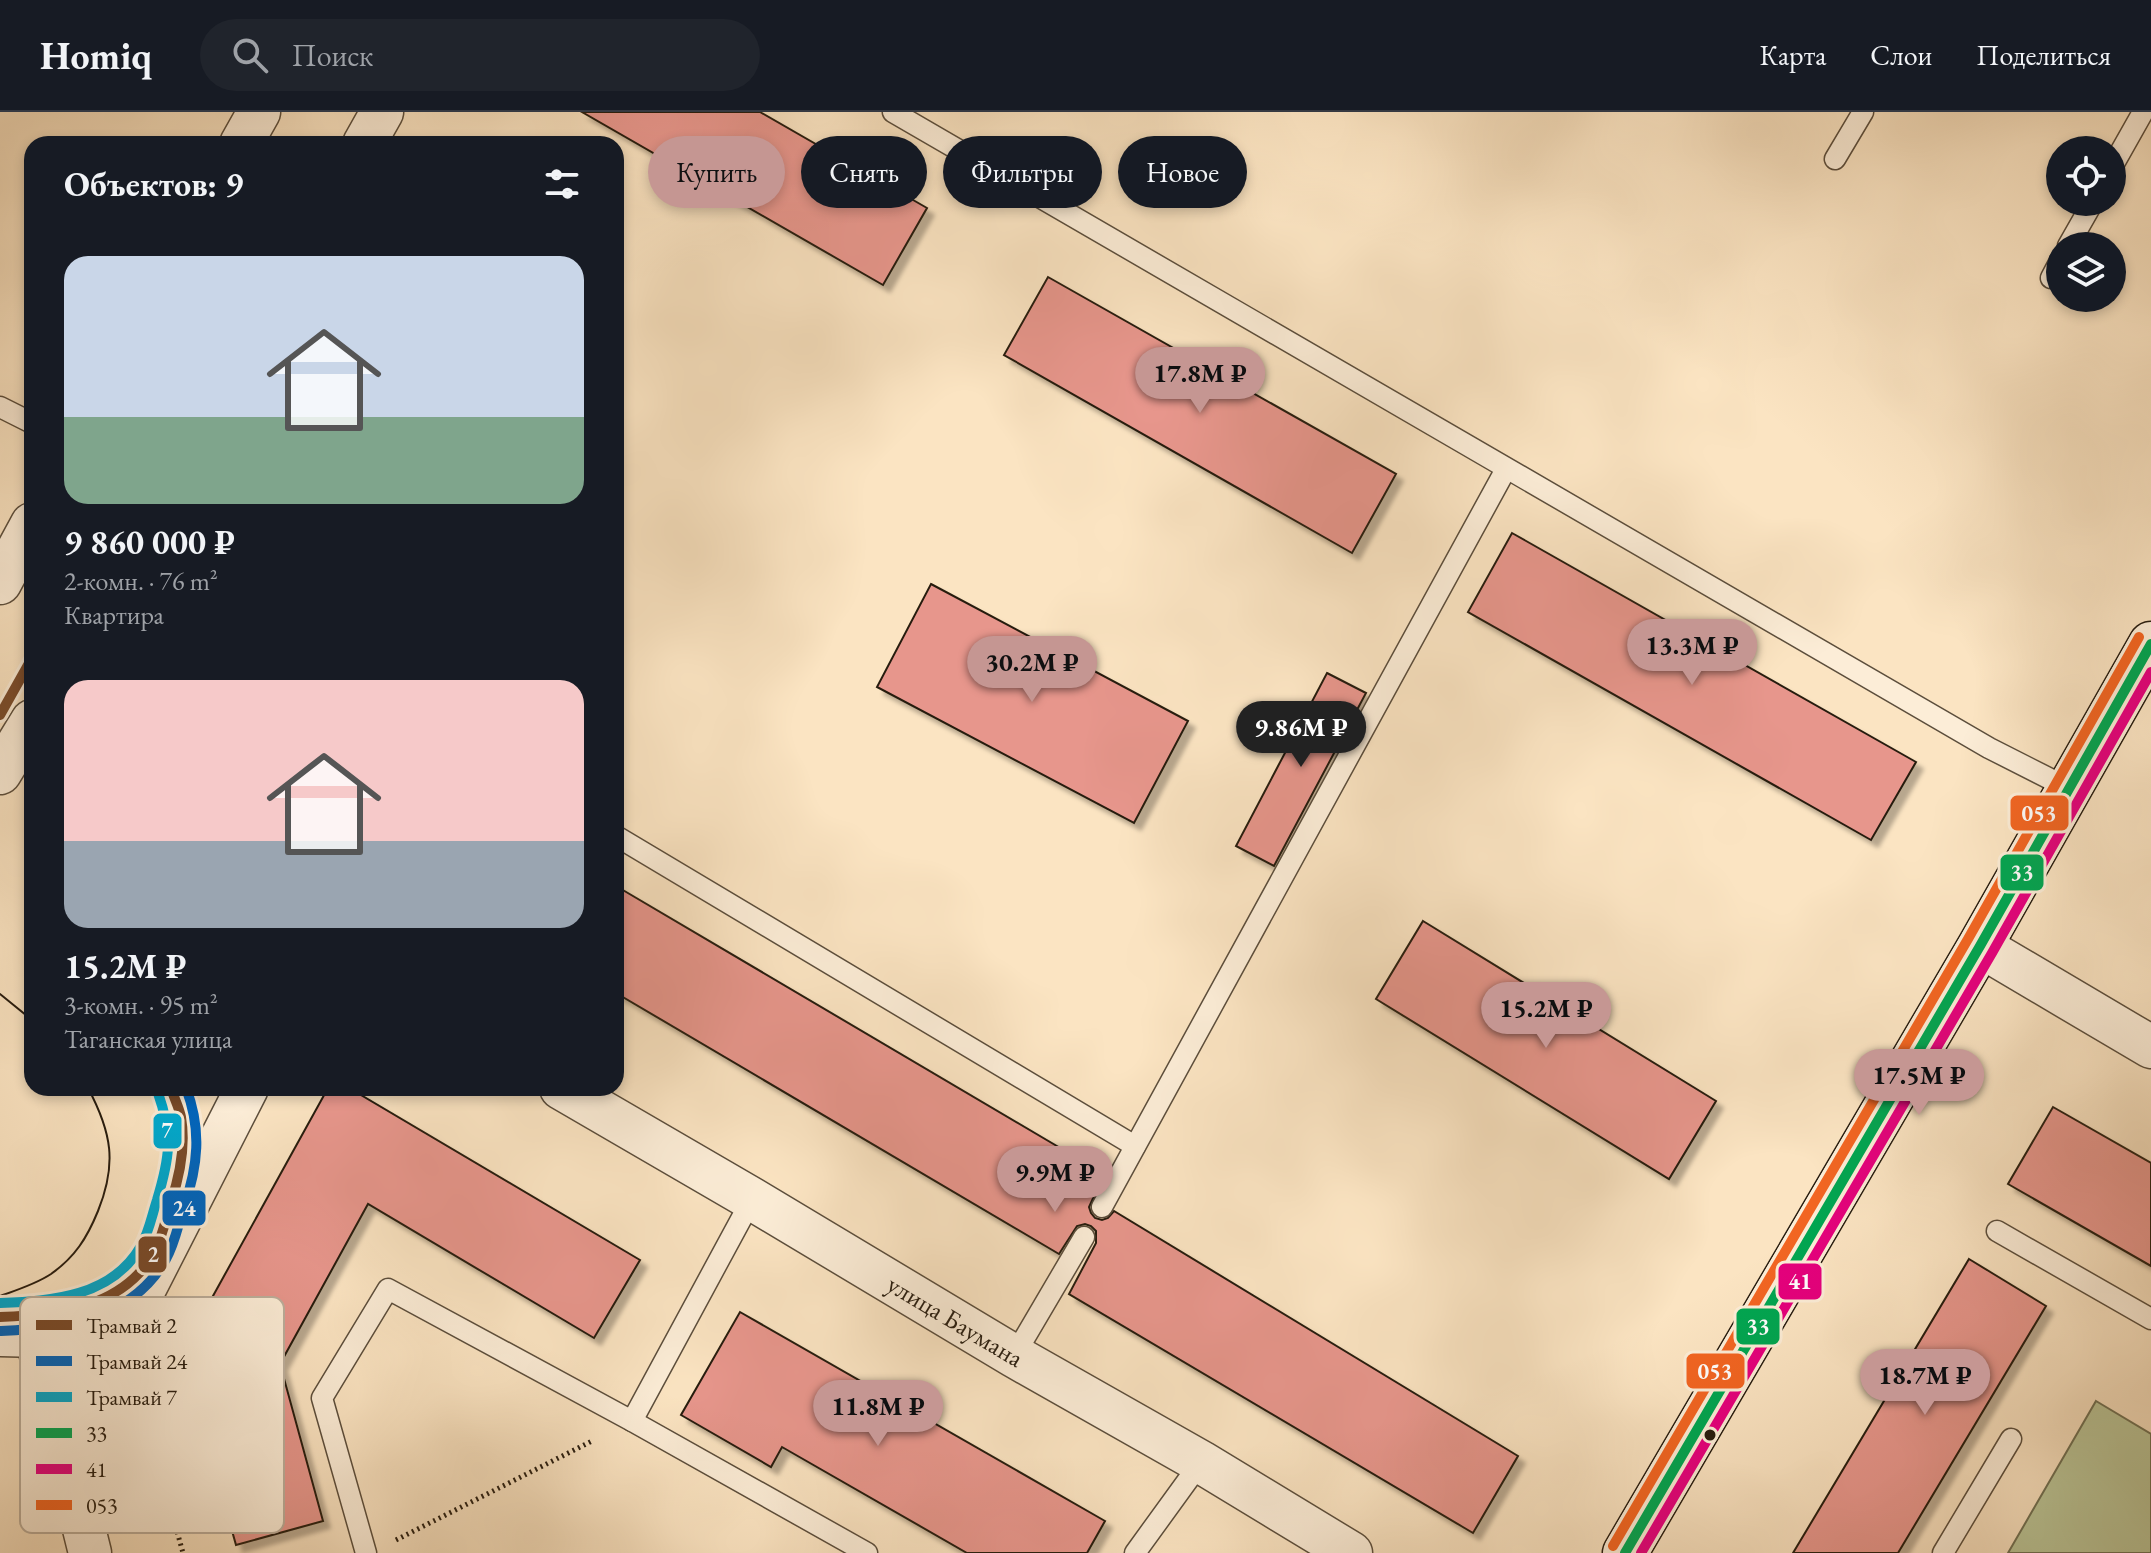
<!DOCTYPE html>
<html lang="ru">
<head>
<meta charset="utf-8">
<style>
	body { margin:0; font-family:"EB Garamond",serif; background:#20242c; color:#f1f3f6; height:100vh; display:flex; flex-direction:column; font-size:30px; white-space:nowrap }
	* { box-sizing:border-box; margin:0 }
	p { font-size:26px; color:#9ea1a6 }
	.icon { flex:none; width:44px; height:44px; fill:none; stroke:currentColor; stroke-width:2; stroke-linecap:round; stroke-linejoin:round }
	.map { position:relative; flex:1; overflow:hidden }
	.details { position:absolute; left:24px; top:24px; width:600px; height:960px; display:flex; flex-direction:column; background:#171b24; border-radius:24px; box-shadow:0 4px 12px #0003 }
	.details>* { flex:none }
	.top-card { position:absolute; left:648px; top:24px; width:760px; height:72px; display:flex; gap:16px }
	.controls { position:absolute; left:2046px; top:24px; display:grid; gap:16px }
	.controls a { display:grid; place-items:center; width:80px; height:80px; border-radius:50%; background:#171b24; box-shadow:0 4px 12px #0003; font-size:40px }
	.price { position:absolute; translate:-50% -68px; padding:0 18px; border-radius:28px; background:#c59692; color:#111; font-size:26px; line-height:52px; filter:drop-shadow(0 2px 4px #0008) }
	.price::after { content:''; position:absolute; left:50%; top:48px; width:24px; height:18px; margin-left:-12px; background:inherit; clip-path:polygon(0 0,100% 0,50% 100%) }
	.price.on { background:#222; color:#fff }
	ul { padding:0; list-style:none }
	li { display:grid; align-content:center; gap:16px; height:424px; padding:0 40px }
	li span { display:grid; place-items:center; height:248px; border-radius:24px; color:#555 }
	li>.icon { margin-inline-start:auto }
	span .icon { width:144px; height:144px; fill:#fffc; stroke-width:1 }
	li b { font-size:34px }
	h2 { display:flex; justify-content:space-between; align-items:center; height:96px; padding:0 40px; font-size:34px }
	.tag { padding:0 28px; border-radius:36px; background:#171b24; box-shadow:0 4px 12px #0003; font-size:28px; line-height:72px }
	.tag.on { background:#c59692; color:#111 }
	header { display:flex; align-items:center; gap:48px; box-sizing:border-box; height:112px; padding:0 40px; background:#171b24; border-bottom:2px solid #363941 }
	header strong { font-size:38px }
	nav { display:flex; gap:44px; margin-inline-start:auto; font-size:28px }
	.search { width:560px; height:72px; background:#20242c; display:flex; align-items:center; gap:20px; box-sizing:border-box; padding:0 28px; border-radius:44px; color:#9ea1a6; font-size:30px }
	.map>svg:first-child { display:block }
</style>
</head>
<body>
<header>
<strong>Homiq</strong>
<div class="search"><svg class="icon" aria-label="search" viewBox="0 0 24 24"><circle cx="10" cy="10" r="6"/><path d="M15 15l6 6"/></svg>Поиск</div>
<nav><a>Карта</a><a>Слои</a><a>Поделиться</a></nav>
</header>
<div class="map">
<svg width="2151" height="1441" viewBox="0 0 2151 1441">
	<defs>
		<filter id="shadow"><feDropShadow dx="7" dy="7" stdDeviation="2" flood-color="#0004"/></filter>
	</defs>
	<rect width="100%" height="100%" fill="#fbe4c2"/>
	<filter id="stains"><feTurbulence type="fractalNoise" baseFrequency=".0025" numOctaves="4"/><feColorMatrix values="0 0 0 0 .2 0 0 0 0 .09 0 0 0 0 .02 0 0 0 .5 -.17"/></filter>
	<radialGradient id="worn" r=".72"><stop offset=".6" stop-color="#630" stop-opacity="0"/><stop offset="1" stop-color="#630" stop-opacity=".3"/></radialGradient>
	<path fill="#bac597" stroke="#707053" stroke-width="2" d="M2096,1289l55,33v119h-143z"/>
	<g fill="#e7968c" stroke="#271c0f" stroke-width="2" filter="url(#shadow)">
		<path d="M582,0h178l167,96 -44,77z"/>
		<path d="M1048,165l348,197 -44,79 -348,-198z"/>
		<path d="M1512,421l404,229 -45,78 -403,-228z"/>
		<path d="M931,472l257,137 -54,102 -257,-136z"/>
		<path d="M1327,561l39,20 -92,173 -38,-20z"/>
		<path d="M616,774l468,276 -8,15 19,17 -6,13 2,6 4,5 7,2 6,-2 6,-7 404,245 -45,77 -404,-239 27,-51v-12l-5,-5 -6,-2 -8,2 -18,28 -443,-261z"/>
		<path d="M1423,809l293,180 -47,78 -293,-180z"/>
		<path d="M328,976h21l291,172 -46,78 -226,-134 -88,160 43,157 -87,24 -54,-193z"/>
		<path d="M2053,995l98,56v103l-143,-82z"/>
		<path d="M1969,1147l77,47 -148,247h-105z"/>
		<path d="M740,1200l365,209 -18,32h-120l-185,-106 -11,20 -90,-52z"/>
	</g>
	<g fill="none" stroke-linecap="round" stroke-linejoin="round">
		<defs>
			<g id="lane">
				<path d="M893,0l1096,636 79,40"/>
				<path d="M1835,47l28,-47"/>
				<path d="M2112,55l31,-55"/>
				<path d="M2068,134l25,-44"/>
				<path d="M2051,166l9,-17"/>
				<path d="M0,295l32,16"/>
				<path d="M616,724l519,310"/>
				<path d="M1102,1095l404,-738"/>
				<path d="M1997,1119l154,88"/>
				<path d="M0,1234l39,1"/>
				<path d="M1014,1244l70,-119"/>
				<path d="M632,1309l120,-222"/>
				<path d="M366,1441l-44,-155 66,-109 244,132 235,132"/>
				<path d="M1135,1441l66,-91"/>
				<path d="M1943,1441l68,-114"/>
			</g>
			<g id="street">
				<path d="M241,32l18,-32"/>
				<path d="M364,32l18,-32"/>
				<path d="M0,471l32,-59"/>
				<path d="M0,661l32,-52"/>
				<path d="M1980,834l171,101"/>
				<path id="s1" d="M561,976l191,111 262,157 187,106 150,91"/>
				<path d="M90,1441l-51,-206 83,-14 125,-245"/>
			</g>
			<path id="secondary" d="M1625,1441l355,-607 171,-302"/>
		</defs>
		<use href="#lane" stroke="#5c4e3c" stroke-width="23"/>
		<use href="#street" stroke="#5c4e3c" stroke-width="45"/>
		<use href="#secondary" stroke="#271c0f" stroke-width="47"/>
		<g stroke="#271c0f" stroke-width="5" stroke-dasharray="2 4" stroke-linecap="butt">
			<path d="M134,1264l49,177"/>
			<path d="M396,1428l198,-100"/>
		</g>
		<use href="#lane" stroke="#fcedd7" stroke-width="20"/>
		<use href="#street" stroke="#fcedd7" stroke-width="42"/>
		<use href="#secondary" stroke="#fcedd7" stroke-width="44"/>
		<g stroke="#271c0f" stroke-width="2">
			<path d="M0,882l32,26"/>
			<path d="M0,1184c17,-6 36,-12 51,-22 24,-17 36,-36 47,-63 19,-47 14,-78 -10,-123"/>
		</g>
		<defs>
			<path id="bus-1" d="M1625,1441l355,-607 171,-302"/>
			<path id="bus-2" d="M1641,1441l351,-600 159,-281"/>
			<path id="bus-3" d="M1613,1434l355,-607 171,-302"/>
		</defs>
		<use href="#bus-1" stroke="#fcedd7" stroke-width="16"/>
		<use href="#bus-2" stroke="#fcedd7" stroke-width="16"/>
		<use href="#bus-3" stroke="#fcedd7" stroke-width="16"/>
		<use href="#bus-1" stroke="#00a651" stroke-width="10"/>
		<use href="#bus-2" stroke="#e5007d" stroke-width="10"/>
		<use href="#bus-3" stroke="#f26522" stroke-width="10"/>
		<defs>
			<g id="tram-1">
				<path d="M0,603l32,-57"/>
				<path d="M0,1205c58,-2 126,-9 156,-68 7,-15 10,-31 15,-47 9,-27 15,-56 10,-85 -2,-10 -7,-19 -10,-29"/>
			</g>
			<path id="tram-2" d="M1,1219c63,-3 131,-11 165,-72 9,-16 12,-34 18,-52 14,-41 18,-77 2,-119"/>
			<path id="tram-3" d="M0,1191c52,-2 112,-6 141,-57 8,-14 11,-31 16,-46 13,-43 16,-64 1,-107"/>
		</defs>
		<use href="#tram-1" stroke="#fcedd7" stroke-width="16"/>
		<use href="#tram-2" stroke="#fcedd7" stroke-width="16"/>
		<use href="#tram-3" stroke="#fcedd7" stroke-width="16"/>
		<use href="#tram-1" stroke="#7a4b2a" stroke-width="10"/>
		<use href="#tram-2" stroke="#0065bd" stroke-width="10"/>
		<use href="#tram-3" stroke="#00a9ce" stroke-width="10"/>
	</g>
	<circle fill="#271c0f" stroke="#fcedd7" stroke-width="3" cx="1710" cy="1323" r="7"/>
	<g text-anchor="middle" dominant-baseline="central" stroke-width="8" stroke-linejoin="round" paint-order="stroke">
		<g font-size="26" fill="#271c0f" stroke="#fcedd7">
			<text stroke="none"><textPath href="#s1" startOffset="458">улица Баумана</textPath></text>
		</g>
	</g>
	<rect x="20" y="1185" width="264" height="236" rx="12" fill="#fcedd7" stroke="#bcae9b" stroke-width="2"/>
	<rect x="36" y="1208" width="36" height="10" fill="#7a4b2a"/>
	<rect x="36" y="1244" width="36" height="10" fill="#0065bd"/>
	<rect x="36" y="1280" width="36" height="10" fill="#00a9ce"/>
	<rect x="36" y="1316" width="36" height="10" fill="#00a651"/>
	<rect x="36" y="1352" width="36" height="10" fill="#e5007d"/>
	<rect x="36" y="1388" width="36" height="10" fill="#f26522"/>
	<g font-size="22" fill="#271c0f">
		<text x="86" y="1221">Трамвай 2</text>
		<text x="86" y="1257">Трамвай 24</text>
		<text x="86" y="1293">Трамвай 7</text>
		<text x="86" y="1329">33</text>
		<text x="86" y="1365">41</text>
		<text x="86" y="1401">053</text>
	</g>
	<g stroke="#fcedd7" stroke-width="3">
		<rect x="2009" y="682" width="61" height="38" rx="8" fill="#f26522"/>
		<rect x="1999" y="741" width="46" height="39" rx="8" fill="#00a651"/>
		<rect x="152" y="1000" width="31" height="38" rx="8" fill="#00a9ce"/>
		<rect x="161" y="1077" width="46" height="38" rx="8" fill="#0065bd"/>
		<rect x="137" y="1123" width="31" height="39" rx="8" fill="#7a4b2a"/>
		<rect x="1777" y="1150" width="46" height="39" rx="8" fill="#e5007d"/>
		<rect x="1735" y="1195" width="46" height="39" rx="8" fill="#00a651"/>
		<rect x="1685" y="1240" width="61" height="38" rx="8" fill="#f26522"/>
	</g>
	<g font-size="22" text-anchor="middle" font-weight="bold" fill="#fff">
		<text x="2039" y="709">053</text>
		<text x="2022" y="768">33</text>
		<text x="167" y="1026">7</text>
		<text x="184" y="1104">24</text>
		<text x="153" y="1150">2</text>
		<text x="1800" y="1177">41</text>
		<text x="1758" y="1222">33</text>
		<text x="1715" y="1267">053</text>
	</g>
	<rect width="100%" height="100%" filter="url(#stains)"/>
	<rect width="100%" height="100%" fill="url(#worn)"/>
</svg>
<div class="controls">
<a><svg class="icon" aria-label="locate" viewBox="0 0 24 24"><circle cx="12" cy="12" r="6"/><path d="M12 2v4M12 18v4M2 12h4M18 12h4"/></svg></a>
<a><svg class="icon" aria-label="layers" viewBox="0 0 24 24"><path d="M12 4l9 5-9 5-9-5zM3 14l9 5 9-5"/></svg></a>
</div>
<b class="price" style="left:1200px;top:303px">17.8M ₽</b>
<b class="price" style="left:1692px;top:575px">13.3M ₽</b>
<b class="price" style="left:1032px;top:592px">30.2M ₽</b>
<b class="price on" style="left:1301px;top:657px">9.86M ₽</b>
<b class="price" style="left:1546px;top:938px">15.2M ₽</b>
<b class="price" style="left:1919px;top:1005px">17.5M ₽</b>
<b class="price" style="left:1055px;top:1102px">9.9M ₽</b>
<b class="price" style="left:1925px;top:1305px">18.7M ₽</b>
<b class="price" style="left:878px;top:1336px">11.8M ₽</b>
<div class="top-card">
<a class="tag on">Купить</a>
<a class="tag">Снять</a>
<a class="tag">Фильтры</a>
<a class="tag">Новое</a>
</div>
<section class="details">
<h2>Объектов: 9<svg class="icon" aria-label="filters" viewBox="0 0 24 24"><path d="M4 7h16M4 17h16"/><circle cx="9" cy="7" r="2"/><circle cx="15" cy="17" r="2"/></svg></h2>
<ul>
<li><span style="background:linear-gradient(#c9d6e8 65%,#7fa58c 0)"><svg class="icon" aria-label="home" viewBox="0 0 24 24"><path d="M3 11l9-7 9 7M6 9v11h12V9"/></svg></span><div><b>9 860 000 ₽</b><p>2-комн. · 76 m²</p><p>Квартира</p></div></li>
<li><span style="background:linear-gradient(#f6c9c9 65%,#9aa5b1 0)"><svg class="icon" aria-label="home" viewBox="0 0 24 24"><path d="M3 11l9-7 9 7M6 9v11h12V9"/></svg></span><div><b>15.2M ₽</b><p>3-комн. · 95 m²</p><p>Таганская улица</p></div></li>
</ul>
</section>
</div>
</body>
</html>
